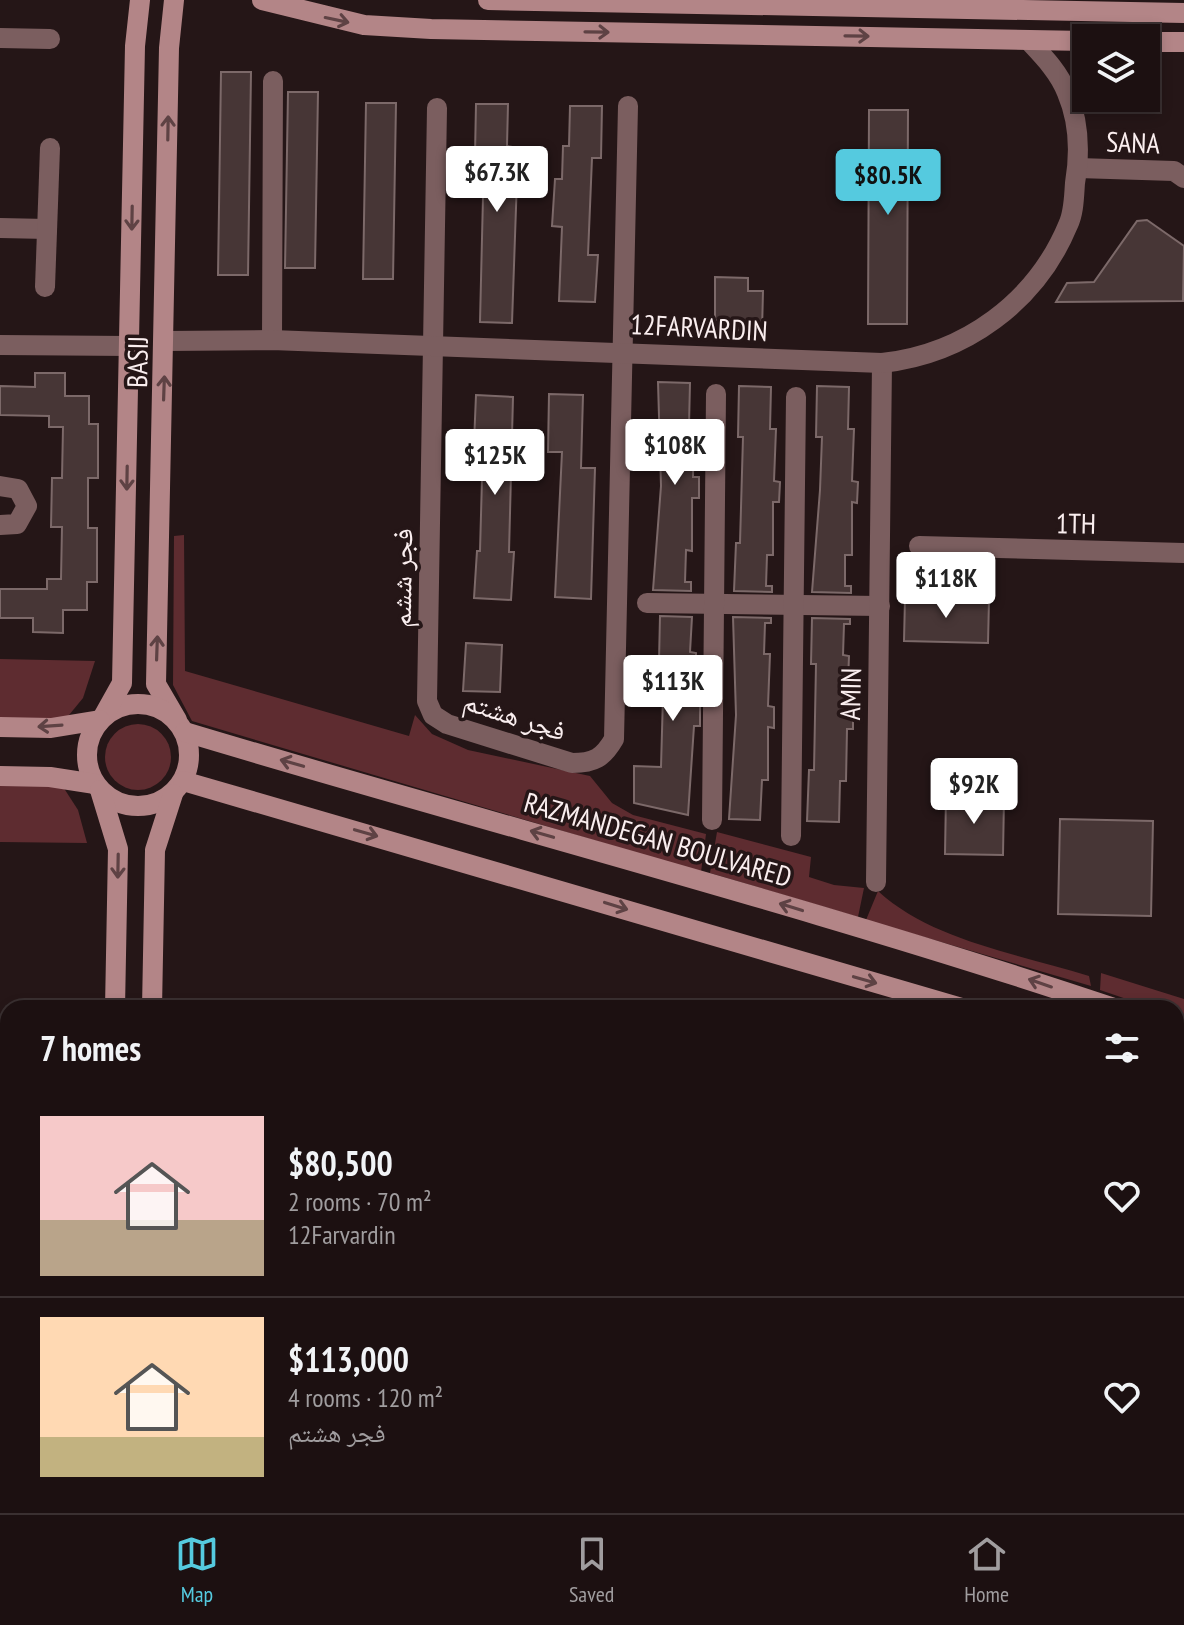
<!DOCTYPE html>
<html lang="en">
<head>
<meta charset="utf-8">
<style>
	body { margin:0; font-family:"PT Sans Narrow","Noto Naskh Arabic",sans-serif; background:#25191a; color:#f1f3f6; height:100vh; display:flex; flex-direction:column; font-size:30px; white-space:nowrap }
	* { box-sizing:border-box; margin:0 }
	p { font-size:26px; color:#a09d9f }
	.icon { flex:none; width:44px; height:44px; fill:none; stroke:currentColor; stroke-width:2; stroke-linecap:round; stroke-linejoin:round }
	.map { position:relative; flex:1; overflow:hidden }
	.details { position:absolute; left:0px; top:1000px; width:1184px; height:514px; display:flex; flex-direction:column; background:#1c1011; border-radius:24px 24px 0 0; box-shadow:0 4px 12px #0003,0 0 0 2px #3a3031 }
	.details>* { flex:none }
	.controls { position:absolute; left:1072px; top:24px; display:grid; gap:16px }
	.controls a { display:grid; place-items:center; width:88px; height:88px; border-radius:0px; background:#1c1011; box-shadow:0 4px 12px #0003,0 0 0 2px #3a3031; font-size:40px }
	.price { position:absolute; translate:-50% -68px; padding:0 18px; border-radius:8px; background:#fff; color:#222; font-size:26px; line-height:52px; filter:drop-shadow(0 2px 4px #0008) }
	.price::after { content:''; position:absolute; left:50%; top:48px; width:24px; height:18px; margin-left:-12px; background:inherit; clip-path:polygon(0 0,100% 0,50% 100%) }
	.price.current { background:#55cadf; color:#111 }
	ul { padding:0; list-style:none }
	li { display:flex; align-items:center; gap:24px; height:200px; padding:0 40px }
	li+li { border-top:2px solid #3a3031 }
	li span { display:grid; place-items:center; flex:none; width:224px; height:160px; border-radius:0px; color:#555 }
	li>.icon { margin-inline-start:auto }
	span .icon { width:96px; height:96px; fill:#fffc; stroke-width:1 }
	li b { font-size:34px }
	h2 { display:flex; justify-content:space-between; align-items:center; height:96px; padding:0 40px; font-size:34px }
	.tabs { display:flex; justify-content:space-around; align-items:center; height:112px; border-top:2px solid #3a3031; background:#1c1011; font-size:22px; color:#a09d9f }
	.tabs a { display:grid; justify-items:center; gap:4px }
	.tabs .current { color:#55cadf }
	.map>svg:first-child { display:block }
</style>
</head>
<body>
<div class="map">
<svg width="1184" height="1513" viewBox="0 0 1184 1513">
	<rect width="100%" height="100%" fill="#251617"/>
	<g fill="#5e2c30">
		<path d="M184,535l1,136 224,65 6,-21 17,19 36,16 122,26 22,27 21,12 73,19 -5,38 -509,-151 -19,-36 1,-149z"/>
		<path d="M0,659l95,2 -12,37 -23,28 -60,-1z"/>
		<circle cx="138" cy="757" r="33"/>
		<path d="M0,777l58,2 20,31 9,33 -87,-1z"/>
		<path d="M717,832l94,25 -2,20 25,8 30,3 -6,29 -148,-44z"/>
		<path d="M878,891c54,50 142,63 211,85l2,10 -225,-66z"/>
		<path d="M1101,973l83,26v20l-8,-3v-8h-23l-53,-18z"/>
	</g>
	<g fill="#473636" stroke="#7c6969" stroke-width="2">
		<path d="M221,72h30l-3,203h-30z"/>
		<path d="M288,92h30l-3,176h-30z"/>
		<path d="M366,103h30l-3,176h-30z"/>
		<path d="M476,104h32l-1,42 6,1 -1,32h5l-5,144 -32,-1 4,-167h-9z"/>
		<path d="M570,106h32l-1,52h-9l-4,97h10l-3,47 -36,-1 3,-74 -10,-1 3,-47h7l1,-33h6z"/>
		<path d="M869,110h39l-1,214h-39z"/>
		<path d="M1147,220l37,26 -1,55 -127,1 11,-19 27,-1 43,-61z"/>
		<path d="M715,277l33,1v13h15l-1,40 -29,-1v-10h-18z"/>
		<path d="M35,373h30v23h24v28h9v54h-10v50h9v54h-10v28h-24v23l-30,-1v-14h-33v-29h47v-10h14l1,-52h-11l1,-49h10l1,-51h-14v-11l-49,-1v-29l35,1z"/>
		<path d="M658,382l32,1 -1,42h5l-1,52h6v21h-7v53l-6,-1 -1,32h6v9l-38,-1 8,-104z"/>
		<path d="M739,386l32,1 -1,42h6l-2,52 6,1 -1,20h-6v53h-6l-1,31h6v6l-38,-1 2,-48h4l3,-106h-5z"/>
		<path d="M817,386l32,1 -1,42h6l-2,52 6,1 -1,21 -5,-1v53h-7v31h6v7l-39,-1 8,-102 2,-53h-6z"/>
		<path d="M549,394l34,1 -2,73h14l-4,131 -36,-2 7,-145h-14z"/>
		<path d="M476,395l37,2 -4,155h5l-3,48 -37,-2 3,-47h3l3,-108h-9z"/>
		<path d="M905,598l84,2 -1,43 -84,-2z"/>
		<path d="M660,616l32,1 -2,35 6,1 -1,52h5v21h-6l-6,89 -54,-12v-37l27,1 3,-106h-5z"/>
		<path d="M733,617l38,1v5h-6l-1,31h6l-2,52 6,1v21l-6,-1v53h-6l-2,40 -31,-1 7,-104z"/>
		<path d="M812,618l38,1v5h-6l-1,31 6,1 -2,52h6v21h-6l-1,52h-6l-1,41 -32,-1 2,-51h5l2,-106h-5z"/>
		<path d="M466,643l36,2 -2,47 -37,-1z"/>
		<path d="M946,796l58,2 -1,57 -58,-1z"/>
		<path d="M1060,819l93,2 -2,95 -93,-2z"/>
	</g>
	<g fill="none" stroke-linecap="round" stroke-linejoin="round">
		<g stroke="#7b5e5f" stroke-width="20">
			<path d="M0,38l50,1"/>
			<path d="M437,108l-10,593 6,14 14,9 125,39c22,0 31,-5 42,-24l14,-633"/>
			<path d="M1078,168l96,3 10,7"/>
			<path d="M0,228l47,1"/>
			<path d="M45,287l5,-139"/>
			<path d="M272,340l1,-259"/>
			<path d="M0,486l18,3 9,17 -10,18 -17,1"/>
			<path d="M919,546l265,7"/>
			<path d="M647,603l233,3"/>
			<path d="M712,820l4,-426"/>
			<path d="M791,836l5,-439"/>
			<path d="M876,882l6,-519"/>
			<path d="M1176,1229l8,1"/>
			<path d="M290,1513v-7"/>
			<path d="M415,1513v-7"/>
			<path d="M542,1513v-7"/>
			<path d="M668,1513v-7"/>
			<path d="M792,1513v-7"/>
			<path d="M917,1513v-7"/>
			<path d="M1041,1513l1,-7"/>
		</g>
		<g stroke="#7b5e5f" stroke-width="20">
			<path d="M166,341l106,-1 610,23c83,-9 154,-61 186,-138 6,-12 6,-29 7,-42 5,-30 4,-62 -8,-90 -8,-21 -24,-37 -39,-53"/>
			<path d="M0,345l129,1"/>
			<path d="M0,1319h8"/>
			<path d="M1176,1345l8,2"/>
		</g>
		<g stroke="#b38587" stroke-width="20">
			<path d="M174,0l-5,48 -13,636 21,36"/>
			<path d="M262,0l102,25 67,4 655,12"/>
			<path d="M488,0l696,13"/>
			<path d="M1146,42h38"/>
			<circle cx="138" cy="755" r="51"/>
			<path d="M103,717l19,-34 13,-637 5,-46"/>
			<path d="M0,727l51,1 49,-8"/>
			<path d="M185,732c309,93 622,173 929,276"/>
			<path d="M0,776l50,1 45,7"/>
			<path d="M183,781l779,227"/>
			<path d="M100,790l18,59 -3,159"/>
			<path d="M152,1008l3,-158 18,-56"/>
			<path d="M1176,1029l8,3"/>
			<path d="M1176,1072l8,3"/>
			<path d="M106,1513v-7"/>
			<path d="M143,1513v-7"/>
		</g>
	</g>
	<defs><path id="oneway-shaft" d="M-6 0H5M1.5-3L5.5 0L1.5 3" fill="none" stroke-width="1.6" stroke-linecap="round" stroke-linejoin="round" transform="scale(2)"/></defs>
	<g stroke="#5e4244">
		<use href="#oneway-shaft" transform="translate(337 20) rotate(12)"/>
		<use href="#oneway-shaft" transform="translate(597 32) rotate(1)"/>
		<use href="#oneway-shaft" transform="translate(857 36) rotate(1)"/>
		<use href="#oneway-shaft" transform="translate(168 128) rotate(-89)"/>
		<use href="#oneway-shaft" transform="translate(132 218) rotate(91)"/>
		<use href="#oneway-shaft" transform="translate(164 388) rotate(-88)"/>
		<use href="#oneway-shaft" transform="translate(127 478) rotate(91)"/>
		<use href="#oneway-shaft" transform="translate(157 648) rotate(-88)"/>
		<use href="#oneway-shaft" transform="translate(50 726) rotate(176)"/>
		<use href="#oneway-shaft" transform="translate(292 763) rotate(-164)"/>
		<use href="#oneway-shaft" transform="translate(366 833) rotate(16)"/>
		<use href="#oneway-shaft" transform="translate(542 834) rotate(-164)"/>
		<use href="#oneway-shaft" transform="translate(118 866) rotate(91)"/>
		<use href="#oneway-shaft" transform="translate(616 906) rotate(17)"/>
		<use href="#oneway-shaft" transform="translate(791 907) rotate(-163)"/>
		<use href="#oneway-shaft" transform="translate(865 980) rotate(16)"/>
		<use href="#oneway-shaft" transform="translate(1040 983) rotate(-161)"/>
	</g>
	<g text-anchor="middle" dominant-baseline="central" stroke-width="7" stroke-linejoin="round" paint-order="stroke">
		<g font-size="28" fill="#faeeef" stroke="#251617">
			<text transform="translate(1133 142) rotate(2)">SANA</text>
			<text transform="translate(699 327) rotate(3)">12FARVARDIN</text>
			<text transform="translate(137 362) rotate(-89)">BASIJ</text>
			<text transform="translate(1076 523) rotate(1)">1TH</text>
			<text transform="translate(401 578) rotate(-89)">فجر ششم</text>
			<text transform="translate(850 694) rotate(-89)">AMIN</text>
			<text transform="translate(515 715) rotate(18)">فجر هشتم</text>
			<text transform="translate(658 839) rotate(16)">RAZMANDEGAN BOULVARED</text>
		</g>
	</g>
</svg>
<div class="controls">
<a><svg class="icon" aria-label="layers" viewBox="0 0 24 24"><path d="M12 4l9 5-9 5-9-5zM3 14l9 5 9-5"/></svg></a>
</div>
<b class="price" style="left:497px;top:214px">$67.3K</b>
<b class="price current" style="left:888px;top:217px">$80.5K</b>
<b class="price" style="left:675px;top:487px">$108K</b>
<b class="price" style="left:495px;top:497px">$125K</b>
<b class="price" style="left:946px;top:620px">$118K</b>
<b class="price" style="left:673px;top:723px">$113K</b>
<b class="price" style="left:974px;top:826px">$92K</b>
<section class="details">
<h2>7 homes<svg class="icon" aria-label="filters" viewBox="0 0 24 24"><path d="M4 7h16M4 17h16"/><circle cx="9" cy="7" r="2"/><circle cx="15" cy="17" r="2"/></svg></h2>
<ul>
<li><span style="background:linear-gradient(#f6c9c9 65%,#b9a48a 0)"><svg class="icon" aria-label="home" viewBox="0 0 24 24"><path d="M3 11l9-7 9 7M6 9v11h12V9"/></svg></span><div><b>$80,500</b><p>2 rooms · 70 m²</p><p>12Farvardin</p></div><svg class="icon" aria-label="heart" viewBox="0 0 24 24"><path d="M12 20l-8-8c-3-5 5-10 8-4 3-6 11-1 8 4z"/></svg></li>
<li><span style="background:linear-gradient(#ffd9b3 75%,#c2b280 0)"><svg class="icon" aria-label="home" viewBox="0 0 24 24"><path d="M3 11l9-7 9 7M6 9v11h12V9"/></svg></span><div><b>$113,000</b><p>4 rooms · 120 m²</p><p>فجر هشتم</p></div><svg class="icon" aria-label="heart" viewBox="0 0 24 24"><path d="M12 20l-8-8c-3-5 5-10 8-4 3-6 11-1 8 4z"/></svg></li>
</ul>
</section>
</div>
<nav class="tabs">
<a class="current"><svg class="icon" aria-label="map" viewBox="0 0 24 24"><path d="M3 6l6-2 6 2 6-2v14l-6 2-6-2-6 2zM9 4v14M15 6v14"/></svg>Map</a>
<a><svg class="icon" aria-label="saved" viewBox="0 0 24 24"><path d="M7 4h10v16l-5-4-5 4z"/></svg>Saved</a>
<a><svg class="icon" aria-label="home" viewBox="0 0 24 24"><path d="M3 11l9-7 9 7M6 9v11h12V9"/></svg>Home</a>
</nav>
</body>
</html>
